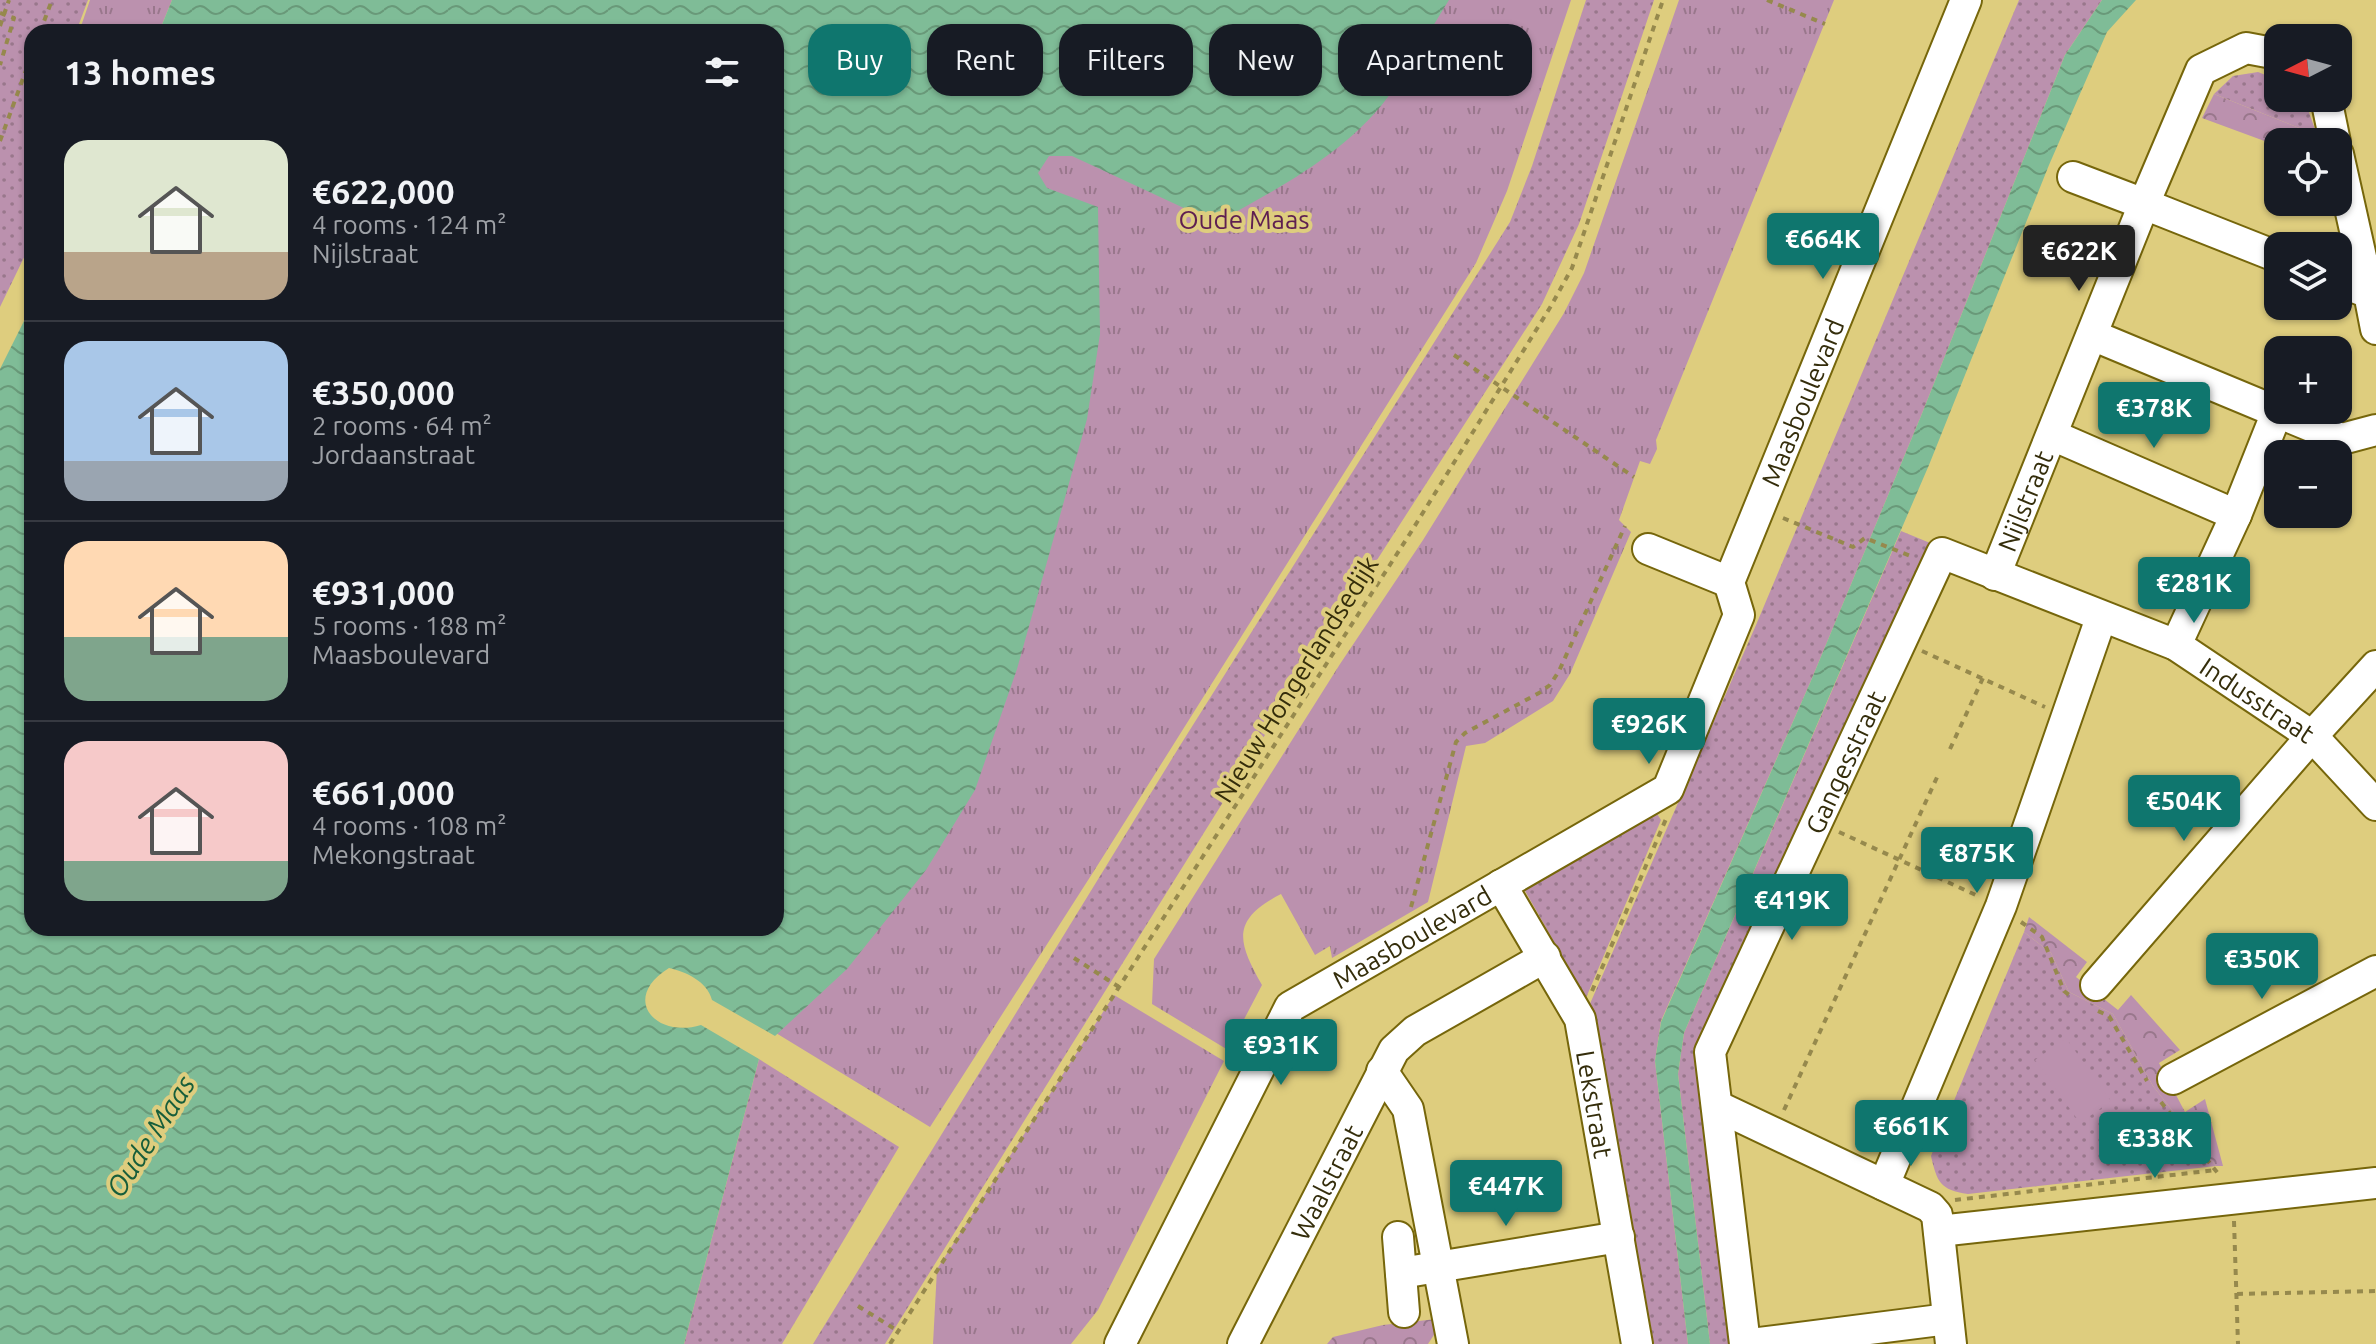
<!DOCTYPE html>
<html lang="en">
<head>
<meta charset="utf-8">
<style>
	body { margin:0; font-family:Ubuntu,sans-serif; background:#242831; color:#f1f3f6; height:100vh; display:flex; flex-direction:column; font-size:30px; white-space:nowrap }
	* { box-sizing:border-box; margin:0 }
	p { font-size:26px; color:#9ea1a6 }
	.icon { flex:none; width:44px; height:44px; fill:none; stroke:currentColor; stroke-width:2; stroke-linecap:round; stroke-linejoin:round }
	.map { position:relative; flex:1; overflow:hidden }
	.details { position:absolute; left:24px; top:24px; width:760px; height:912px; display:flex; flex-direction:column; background:#171b24; border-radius:24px; box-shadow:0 2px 6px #0004 }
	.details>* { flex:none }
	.top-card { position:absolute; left:808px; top:24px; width:760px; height:72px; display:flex; gap:16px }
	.needle { width:52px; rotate:264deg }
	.tools { position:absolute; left:2264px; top:24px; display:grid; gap:16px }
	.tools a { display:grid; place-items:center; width:88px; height:88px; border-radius:16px; background:#171b24; box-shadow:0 2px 6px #0004; font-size:40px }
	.price { position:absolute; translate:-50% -68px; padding:0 18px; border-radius:8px; background:#0f766e; color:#fff; font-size:26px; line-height:52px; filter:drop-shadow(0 2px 4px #0008) }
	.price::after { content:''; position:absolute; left:50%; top:48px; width:24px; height:18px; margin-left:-12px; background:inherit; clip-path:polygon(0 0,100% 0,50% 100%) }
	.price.on { background:#222; color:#fff }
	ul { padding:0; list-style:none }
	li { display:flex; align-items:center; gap:24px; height:200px; padding:0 40px }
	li+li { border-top:2px solid #363941 }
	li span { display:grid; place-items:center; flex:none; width:224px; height:160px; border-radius:24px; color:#555 }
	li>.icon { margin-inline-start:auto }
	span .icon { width:96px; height:96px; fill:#fffc; stroke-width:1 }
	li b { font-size:34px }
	h2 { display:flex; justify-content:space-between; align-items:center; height:96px; padding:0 40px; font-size:34px }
	.pill { padding:0 28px; border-radius:24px; background:#171b24; box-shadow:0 2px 6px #0004; font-size:28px; line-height:72px }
	.pill.on { background:#0f766e; color:#fff }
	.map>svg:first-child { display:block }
</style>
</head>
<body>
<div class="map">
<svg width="2376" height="1344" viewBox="0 0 2376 1344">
	<defs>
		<pattern id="grass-dots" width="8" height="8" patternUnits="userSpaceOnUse" patternTransform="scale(2)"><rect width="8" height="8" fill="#bb91ae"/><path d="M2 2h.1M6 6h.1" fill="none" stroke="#99778c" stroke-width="1.8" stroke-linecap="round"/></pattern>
		<pattern id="forest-crowns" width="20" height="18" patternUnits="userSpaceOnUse" patternTransform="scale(2)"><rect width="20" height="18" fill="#bb91ae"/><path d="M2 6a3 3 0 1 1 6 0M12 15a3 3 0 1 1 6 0" fill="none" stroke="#99778c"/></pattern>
		<pattern id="park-tufts" width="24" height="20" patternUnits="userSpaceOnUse" patternTransform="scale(2)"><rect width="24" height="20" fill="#bb91ae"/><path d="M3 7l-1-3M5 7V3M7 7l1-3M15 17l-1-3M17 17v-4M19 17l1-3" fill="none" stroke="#99778c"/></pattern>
		<pattern id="water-waves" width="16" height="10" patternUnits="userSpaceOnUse" patternTransform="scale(2)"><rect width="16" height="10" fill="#7fbc97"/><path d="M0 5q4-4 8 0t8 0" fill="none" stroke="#699979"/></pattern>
	</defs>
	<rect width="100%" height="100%" fill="#decd7e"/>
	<g fill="url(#grass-dots)">
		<path d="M0,0h88l-12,32h-44v209l-32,66z"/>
		<path d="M1586,0h68l-75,224 -37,80 -254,394 -403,646h-72l368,-600 329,-522 22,-56z"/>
		<path d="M2019,0h83l-37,55 -144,361 -111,267 -149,338 -6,40 33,283h-34l-62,-335 -3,-3 167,-381z"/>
		<path d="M2258,72l20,8v18h23l4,3 12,34 -103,-41 19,-18z"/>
		<path d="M1901,531l34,14 -232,499 37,300h-30l-32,-270 6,-41z"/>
		<path d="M1656,812l5,8 -75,178 -62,-109z"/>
		<path d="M2024,932l27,21 18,39 44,22 40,72 63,80 -248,28c-28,-4 -31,-12 -37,-38z"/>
		<path d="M759,1059l140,88 -117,197h-98z"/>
	</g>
	<g fill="url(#forest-crowns)">
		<path d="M2214,94l103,41 3,7h-42v4l-76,-28z"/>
		<path d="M2029,917l58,45 -11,15 42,33 13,-15 49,55 -21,13 26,49 20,-13 18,67h-7l-63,-80 -40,-72 -44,-22 -18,-39 -27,-21z"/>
		<path d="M1445,1318l-17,26h-101l6,-7 50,-12z"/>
	</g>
	<g fill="url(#park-tufts)">
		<path d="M90,0h82l-13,32h-80z"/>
		<path d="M1101,0h470l-64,191 -31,72 -377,600 -169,264 -221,-135 -2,-14 69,-50v-170z"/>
		<path d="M1679,0h155l-178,440 1,9 -7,15 -10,-3 -21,59 12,12 -61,142 -17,27 -68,42 -19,3 -38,156 -96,56 -2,-12 -15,9 -34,-61c-50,26 -44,47 -19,91l-34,65 -76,-46 2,-45 186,-295 83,-124 141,-227 20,-40z"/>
		<path d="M1114,995l110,66 -126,249 -27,34h-138l4,-75z"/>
	</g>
	<path fill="#bb91ae" d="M2066,1038l45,63 -31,22 -45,-63z"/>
	<g fill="url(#water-waves)">
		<path d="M172,0h1277c-19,30 -36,61 -56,90 -42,61 -114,98 -177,133l-144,-67h-23l-11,17 9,15 51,19 2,127 -13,85 -70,250 -42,121 -49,80 -79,99 -72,67 -63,-36c-5,-19 -26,-28 -43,-32 -49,30 -14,71 32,57l58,34 -75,285h-684v-975l32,-64v623h744v-896h-617z"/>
		<path d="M2102,0h34l-29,32 -58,133 -120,300 -245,568 -6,41 32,270h-22l-33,-283 6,-39 149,-339 111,-267 144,-361z"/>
	</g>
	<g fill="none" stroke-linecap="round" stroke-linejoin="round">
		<defs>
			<g id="minor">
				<path d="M2326,98l9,44"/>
				<path d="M2338,154l31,139"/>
				<path d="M2073,177l71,27 57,-134 45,-22 32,6"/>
				<path d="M2338,281l31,12 7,36"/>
				<path d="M2092,335l250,104 34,-9"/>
				<path d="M2052,435l184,80"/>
				<path d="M1648,549l81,33"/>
				<path id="s1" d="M1995,575l149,-371 134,53"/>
				<path d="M2176,645l60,-130 41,-103"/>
				<path id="s2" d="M1501,885l79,134 57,325"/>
				<path d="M2096,985l216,-249 64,-70"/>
				<path d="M1382,1071l26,38 45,235"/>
				<path d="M2173,1079l203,-108"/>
				<path d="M1717,1106l213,101 7,8 14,129"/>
				<path d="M1884,1185l117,-279 100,-288"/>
				<path d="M1939,1231l437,-48"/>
				<path d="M1398,1237l6,75"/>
				<path d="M1401,1273l218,-36"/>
				<path id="s3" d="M1120,1344l170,-337 378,-218 71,-174 -10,-33 237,-582"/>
				<path id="s4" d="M1243,1344l151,-294 21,-19 130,-74"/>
				<path id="s5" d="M1745,1344l-35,-292 232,-499 234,92 136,91 64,69"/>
				<path d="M1751,1344l197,-25"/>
			</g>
		</defs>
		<use href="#minor" stroke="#76660b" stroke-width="34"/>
		<g stroke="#96894d" stroke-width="4" stroke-dasharray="6 6" stroke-linecap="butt">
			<path d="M1767,0l58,24"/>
			<path d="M0,13l14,5 -14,47"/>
			<path d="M0,26l9,-26"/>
			<path d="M40,32l12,-32"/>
			<path d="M0,141l32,-87"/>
			<path d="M1454,355l180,122"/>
			<path d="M1783,518l70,29 12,-9 48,19"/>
			<path d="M1922,651l123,56"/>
			<path d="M1950,749l33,-71"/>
			<path d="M1839,832l141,65"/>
			<path d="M1411,907l45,-165 9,-9 74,-40 11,-8 9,-14 66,-145"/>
			<path d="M2021,922l21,15 22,54 9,7"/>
			<path d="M1074,958l45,29"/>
			<path d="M1592,991l74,-172"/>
			<path d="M2098,1011l11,5 38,65"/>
			<path d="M2161,1102l59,74"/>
			<path d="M1784,1110l155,-337"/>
			<path d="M1955,1200l261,-30"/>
			<path d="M2234,1221l4,123"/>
			<path d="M2237,1294l139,-3"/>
			<path d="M858,1306l40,25"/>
			<path d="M890,1344l521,-812 140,-226 21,-38 91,-268"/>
		</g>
		<use href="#minor" stroke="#fff" stroke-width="30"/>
	</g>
	<g text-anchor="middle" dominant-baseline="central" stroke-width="8" stroke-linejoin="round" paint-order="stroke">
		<g font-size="26" fill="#5e1f51" stroke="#decd7e">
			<text x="1244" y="219">Oude Maas</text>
		</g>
		<g font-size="26" fill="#342d0b" stroke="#decd7e">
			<text stroke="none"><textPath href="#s3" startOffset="1230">Maasboulevard</textPath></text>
			<text stroke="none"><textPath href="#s1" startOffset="80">Nijlstraat</textPath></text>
			<text transform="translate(1296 679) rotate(-58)">Nieuw Hongerlandsedijk</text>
			<text stroke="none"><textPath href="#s5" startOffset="1194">Indusstraat</textPath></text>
			<text stroke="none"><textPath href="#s5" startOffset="614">Gangesstraat</textPath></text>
			<text stroke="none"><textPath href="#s3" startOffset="518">Maasboulevard</textPath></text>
			<text stroke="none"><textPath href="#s2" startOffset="242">Lekstraat</textPath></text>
			<text stroke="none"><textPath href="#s4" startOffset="182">Waalstraat</textPath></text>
		</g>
		<g font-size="28" font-style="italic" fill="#175e3b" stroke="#decd7e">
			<text transform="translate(150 1136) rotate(-57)">Oude Maas</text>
		</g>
	</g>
</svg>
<div class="tools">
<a><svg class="needle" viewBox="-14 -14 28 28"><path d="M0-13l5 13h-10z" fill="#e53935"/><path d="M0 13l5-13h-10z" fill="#9ea1a6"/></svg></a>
<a><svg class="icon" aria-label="locate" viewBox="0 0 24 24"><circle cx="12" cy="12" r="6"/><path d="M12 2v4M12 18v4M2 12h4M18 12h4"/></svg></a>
<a><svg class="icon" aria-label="layers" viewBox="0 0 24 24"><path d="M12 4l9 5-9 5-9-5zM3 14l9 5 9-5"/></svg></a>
<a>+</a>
<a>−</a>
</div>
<b class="price" style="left:1823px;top:281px">€664K</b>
<b class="price on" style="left:2079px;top:293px">€622K</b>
<b class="price" style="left:2154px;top:450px">€378K</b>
<b class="price" style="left:2194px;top:625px">€281K</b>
<b class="price" style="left:1649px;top:766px">€926K</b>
<b class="price" style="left:2184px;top:843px">€504K</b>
<b class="price" style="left:1977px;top:895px">€875K</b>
<b class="price" style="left:1792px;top:942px">€419K</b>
<b class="price" style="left:2262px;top:1001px">€350K</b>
<b class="price" style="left:1281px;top:1087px">€931K</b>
<b class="price" style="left:1911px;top:1168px">€661K</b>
<b class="price" style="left:2155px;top:1180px">€338K</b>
<b class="price" style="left:1506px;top:1228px">€447K</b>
<div class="top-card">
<a class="pill on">Buy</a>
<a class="pill">Rent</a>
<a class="pill">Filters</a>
<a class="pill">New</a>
<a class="pill">Apartment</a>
</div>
<section class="details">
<h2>13 homes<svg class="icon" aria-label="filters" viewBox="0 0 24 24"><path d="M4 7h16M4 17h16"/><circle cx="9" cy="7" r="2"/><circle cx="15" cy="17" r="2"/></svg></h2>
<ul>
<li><span style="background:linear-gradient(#dfe7d0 70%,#b9a48a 0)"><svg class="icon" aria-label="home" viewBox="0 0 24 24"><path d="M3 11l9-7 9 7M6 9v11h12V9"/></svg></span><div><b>€622,000</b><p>4 rooms · 124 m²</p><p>Nijlstraat</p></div></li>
<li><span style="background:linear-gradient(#a9c7e8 75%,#9aa5b1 0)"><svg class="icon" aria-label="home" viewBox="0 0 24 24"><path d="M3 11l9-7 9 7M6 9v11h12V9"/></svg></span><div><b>€350,000</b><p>2 rooms · 64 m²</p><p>Jordaanstraat</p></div></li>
<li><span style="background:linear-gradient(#ffd9b3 60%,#7fa58c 0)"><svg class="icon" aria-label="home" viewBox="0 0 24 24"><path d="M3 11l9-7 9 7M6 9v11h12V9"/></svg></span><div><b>€931,000</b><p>5 rooms · 188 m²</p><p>Maasboulevard</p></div></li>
<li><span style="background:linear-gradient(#f6c9c9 75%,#7fa58c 0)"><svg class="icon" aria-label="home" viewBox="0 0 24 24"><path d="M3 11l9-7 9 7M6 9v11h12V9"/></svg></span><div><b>€661,000</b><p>4 rooms · 108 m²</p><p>Mekongstraat</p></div></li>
</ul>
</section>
</div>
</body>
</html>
